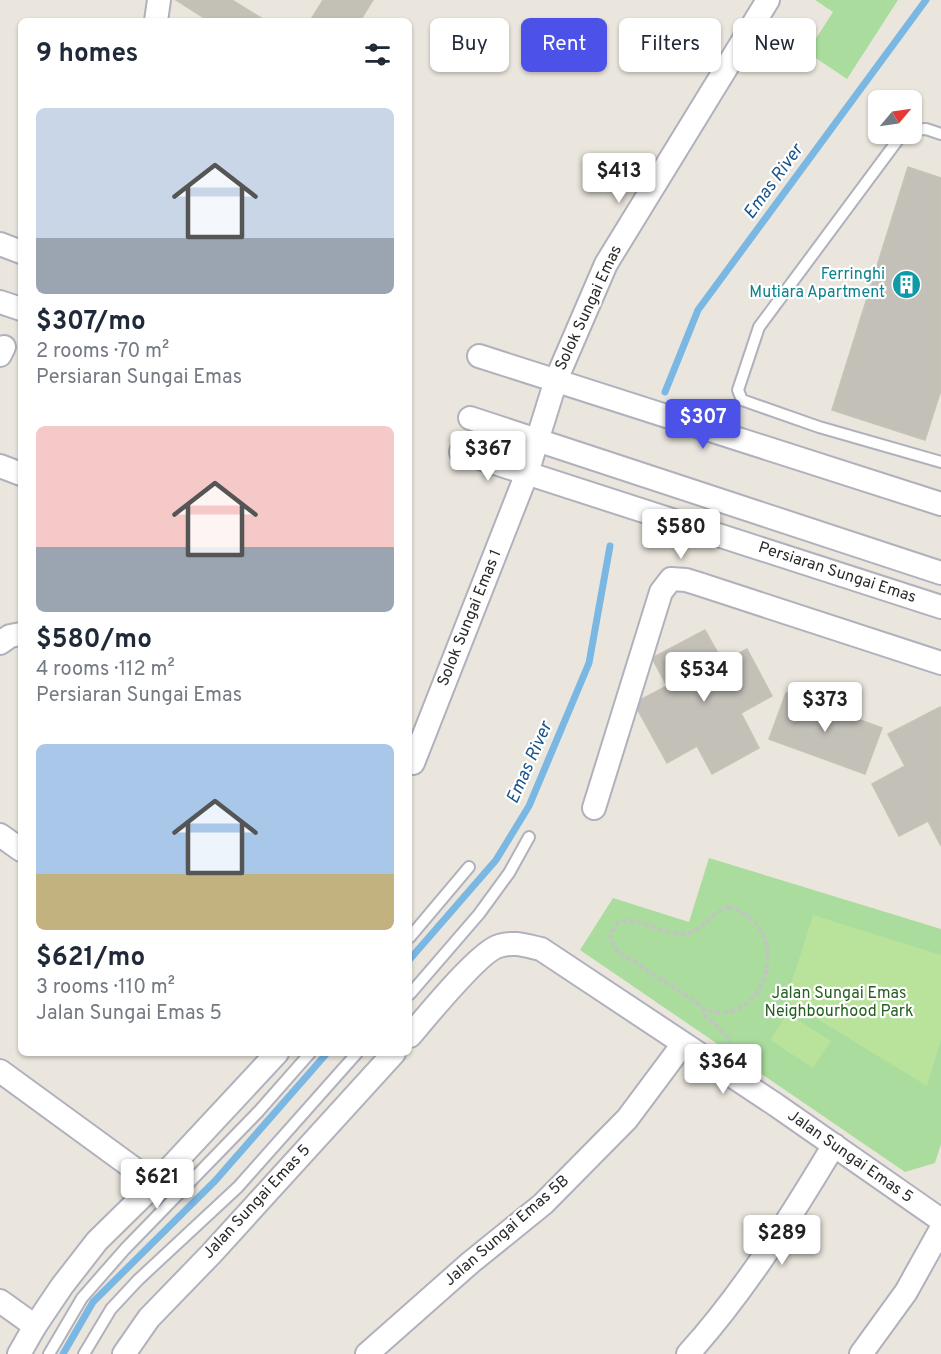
<!DOCTYPE html>
<html lang="en">
<head>
<meta charset="utf-8">
<style>
	body { margin:0; font-family:Overpass,sans-serif; background:#f6f6f7; color:#1f2937; height:100vh; display:flex; flex-direction:column; font-size:22px; white-space:nowrap }
	* { box-sizing:border-box; margin:0 }
	p { font-size:20px; color:#747a83 }
	.icon { flex:none; width:33px; height:33px; fill:none; stroke:currentColor; stroke-width:2; stroke-linecap:round; stroke-linejoin:round }
	.map { position:relative; flex:1; overflow:hidden }
	.panel { position:absolute; left:18px; top:18px; width:394px; height:1038px; display:flex; flex-direction:column; background:#fff; border-radius:9px; box-shadow:0 2px 4px #0004 }
	.panel>* { flex:none }
	.banner { position:absolute; left:430px; top:18px; width:420px; height:54px; display:flex; gap:12px }
	.needle { width:39px; rotate:61deg }
	.fabs { position:absolute; left:868px; top:90px; display:grid; gap:12px }
	.fabs a { display:grid; place-items:center; width:54px; height:54px; border-radius:9px; background:#fff; box-shadow:0 2px 4px #0004; font-size:30px }
	.price { position:absolute; translate:-50% -51px; padding:0 14px; border-radius:6px; background:#fff; color:#222; font-size:20px; line-height:39px; filter:drop-shadow(0 2px 3px #0008) }
	.price::after { content:''; position:absolute; left:50%; top:36px; width:18px; height:14px; margin-left:-9px; background:inherit; clip-path:polygon(0 0,100% 0,50% 100%) }
	.price.current { background:#4c52e8; color:#fff }
	ul { padding:0; list-style:none }
	li { display:grid; align-content:center; gap:12px; height:318px; padding:0 18px }
	li span { display:grid; place-items:center; height:186px; border-radius:9px; color:#555 }
	li>.icon { margin-inline-start:auto }
	span .icon { width:108px; height:108px; fill:#fffc; stroke-width:1 }
	li b { font-size:26px }
	h2 { display:flex; justify-content:space-between; align-items:center; height:72px; padding:0 18px; font-size:26px }
	.chip { padding:0 21px; border-radius:9px; background:#fff; box-shadow:0 2px 4px #0004; font-size:21px; line-height:54px }
	.chip.current { background:#4c52e8; color:#fff }
	.map>svg:first-child { display:block }
</style>
</head>
<body>
<div class="map">
<svg width="941" height="1354" viewBox="0 0 941 1354">
	<rect width="100%" height="100%" fill="#eae6dd"/>
	<g fill="#aadc9e">
		<path d="M815,0h83l-51,79 -73,-49 7,-12 34,22 18,-28z"/>
		<path d="M709,858l232,71v215l-6,19 -30,9 -325,-222 33,-52 76,24z"/>
	</g>
	<g fill="#b9e29b">
		<path d="M813,915l128,40v84l-14,47 -141,-86z"/>
		<path d="M787,1013l44,28 -18,27 -43,-28z"/>
	</g>
	<g fill="none" stroke-linecap="round" stroke-linejoin="round">
		<g stroke="#7ab7e3" stroke-width="7">
			<path d="M665,392l33,-82 228,-310"/>
			<path d="M410,959l86,-99 33,-54 60,-143 21,-117"/>
			<path d="M63,1354l30,-52 122,-121 112,-128"/>
		</g>
	</g>
	<g fill="#c3c0b8" stroke="#c5c2b7" stroke-width="1.5">
		<path d="M176,0h56l34,21h-57z"/>
		<path d="M323,0h50l-13,21h-50z"/>
		<path d="M908,167l33,11v212l-16,50 -93,-30z"/>
		<path d="M705,630l18,32 24,-13 25,47 -31,17 18,35 -47,26 -15,-28 -30,17 -33,-60 33,-17 -15,-28z"/>
		<path d="M786,693l96,35 -17,46 -96,-35z"/>
		<path d="M940,707l1,2v137l-13,-25 -29,15 -27,-52 33,-18 -17,-32z"/>
	</g>
	<g fill="none" stroke-linecap="round" stroke-linejoin="round">
		<defs>
			<g id="service">
				<path d="M912,130l14,-1 15,5"/>
				<path d="M906,134l-6,3 -141,190 -21,63 4,10 77,27 122,35"/>
				<path d="M410,937l59,-70"/>
				<path d="M410,994l69,-80 30,-41 20,-36"/>
				<path d="M49,1354l33,-56 43,-49 134,-138 51,-58"/>
				<path d="M84,1354l27,-45 27,-29 100,-93 119,-134"/>
			</g>
			<g id="minor">
				<path d="M156,21l3,-21"/>
				<path d="M0,244l21,8"/>
				<path d="M0,302l21,7"/>
				<path d="M0,355l4,-8"/>
				<path d="M479,356l462,148"/>
				<path d="M470,418l471,155"/>
				<path d="M461,452l480,155"/>
				<path d="M0,466l21,8"/>
				<path d="M0,643l10,-7 11,-2"/>
				<path d="M413,763l114,-290 29,-93 50,-116 162,-264"/>
				<path d="M594,808l67,-216 10,-13 15,1 13,4 242,79"/>
				<path d="M0,835l21,15"/>
				<path d="M410,1036c16,-19 70,-85 89,-90 15,-5 28,0 42,3l235,156 165,115"/>
				<path d="M0,1071l155,113"/>
				<path d="M0,1301l35,25"/>
				<path d="M19,1354l16,-28 27,-40 35,-45 58,-57 122,-131"/>
				<path d="M124,1354l25,-36 62,-64 183,-201"/>
				<path d="M367,1354l103,-91 73,-59 84,-85 56,-75"/>
				<path d="M688,1354c57,-63 102,-136 146,-209"/>
				<path d="M861,1354l45,-62 35,-63"/>
			</g>
		</defs>
		<use href="#service" stroke="#b0b1bc" stroke-width="14"/>
		<use href="#minor" stroke="#b0b1bc" stroke-width="26"/>
		<g stroke="#c3c3c3" stroke-width="4" stroke-dasharray="4.5 3" stroke-linecap="butt">
			<path d="M728,907c67,17 40,114 -14,105 -9,-1 -19,-11 -27,-16 -23,-15 -47,-30 -70,-45l-7,-13c2,-6 4,-13 10,-16 14,-7 47,15 68,11 17,-4 24,-21 40,-26z"/>
			<path d="M704,1007v7l24,23 2,3 -2,7"/>
		</g>
		<use href="#service" stroke="#fff" stroke-width="10"/>
		<use href="#minor" stroke="#fff" stroke-width="22"/>
	</g>
	<defs>
		<symbol id="building-disc" viewBox="-11 -11 22 22"><circle r="9.5" fill="#0f9aa8" stroke="#fff"/><path d="M-4-6H4V6H1V3H-1V6H-4ZM-2.5-4.3h1.7v1.8h-1.7ZM.8-4.3h1.7v1.8H.8ZM-2.5-1h1.7V.8h-1.7ZM.8-1h1.7V.8H.8Z" fill="#fff"/></symbol>
	</defs>
	<g fill-rule="evenodd">
		<use href="#building-disc" x="890" y="268" width="33" height="33"/>
	</g>
	<g text-anchor="middle" dominant-baseline="central" stroke-width="4.5" stroke-linejoin="round" paint-order="stroke">
		<g font-size="16" fill="#0d838f" stroke="#fff" text-anchor="end">
			<text x="885" y="275">Ferringhi<tspan x="885" dy="18">Mutiara Apartment</tspan></text>
		</g>
		<g font-size="16" fill="#2a2a2a" stroke="#fff">
			<text transform="translate(589 308) rotate(-65)">Solok Sungai Emas</text>
			<text transform="translate(837 573) rotate(18)">Persiaran Sungai Emas</text>
			<text transform="translate(470 618) rotate(-68)">Solok Sungai Emas 1</text>
			<text transform="translate(850 1157) rotate(35)">Jalan Sungai Emas 5</text>
			<text transform="translate(257 1202) rotate(-47)">Jalan Sungai Emas 5</text>
			<text transform="translate(507 1231) rotate(-41)">Jalan Sungai Emas 5B</text>
		</g>
		<g font-size="16" fill="#245f21" stroke="#fff">
			<text x="839" y="994">Jalan Sungai Emas<tspan x="839" dy="18">Neighbourhood Park</tspan></text>
		</g>
		<g font-size="18" font-style="italic" fill="#1a548d" stroke="#fff">
			<text transform="translate(774 182) rotate(-54)">Emas River</text>
			<text transform="translate(530 763) rotate(-66)">Emas River</text>
		</g>
	</g>
</svg>
<div class="fabs">
<a><svg class="needle" viewBox="-14 -14 28 28"><path d="M0-13l5 13h-10z" fill="#e53935"/><path d="M0 13l5-13h-10z" fill="#747a83"/></svg></a>
</div>
<b class="price" style="left:619px;top:204px">$413</b>
<b class="price current" style="left:703px;top:450px">$307</b>
<b class="price" style="left:488px;top:482px">$367</b>
<b class="price" style="left:681px;top:560px">$580</b>
<b class="price" style="left:704px;top:703px">$534</b>
<b class="price" style="left:825px;top:733px">$373</b>
<b class="price" style="left:723px;top:1095px">$364</b>
<b class="price" style="left:157px;top:1210px">$621</b>
<b class="price" style="left:782px;top:1266px">$289</b>
<div class="banner">
<a class="chip">Buy</a>
<a class="chip current">Rent</a>
<a class="chip">Filters</a>
<a class="chip">New</a>
</div>
<section class="panel">
<h2>9 homes<svg class="icon" aria-label="filters" viewBox="0 0 24 24"><path d="M4 7h16M4 17h16"/><circle cx="9" cy="7" r="2"/><circle cx="15" cy="17" r="2"/></svg></h2>
<ul>
<li><span style="background:linear-gradient(#c9d6e8 70%,#9aa5b1 0)"><svg class="icon" aria-label="home" viewBox="0 0 24 24"><path d="M3 11l9-7 9 7M6 9v11h12V9"/></svg></span><div><b>$307/mo</b><p>2 rooms · 70 m²</p><p>Persiaran Sungai Emas</p></div></li>
<li><span style="background:linear-gradient(#f6c9c9 65%,#9aa5b1 0)"><svg class="icon" aria-label="home" viewBox="0 0 24 24"><path d="M3 11l9-7 9 7M6 9v11h12V9"/></svg></span><div><b>$580/mo</b><p>4 rooms · 112 m²</p><p>Persiaran Sungai Emas</p></div></li>
<li><span style="background:linear-gradient(#a9c7e8 70%,#c2b280 0)"><svg class="icon" aria-label="home" viewBox="0 0 24 24"><path d="M3 11l9-7 9 7M6 9v11h12V9"/></svg></span><div><b>$621/mo</b><p>3 rooms · 110 m²</p><p>Jalan Sungai Emas 5</p></div></li>
</ul>
</section>
</div>
</body>
</html>
